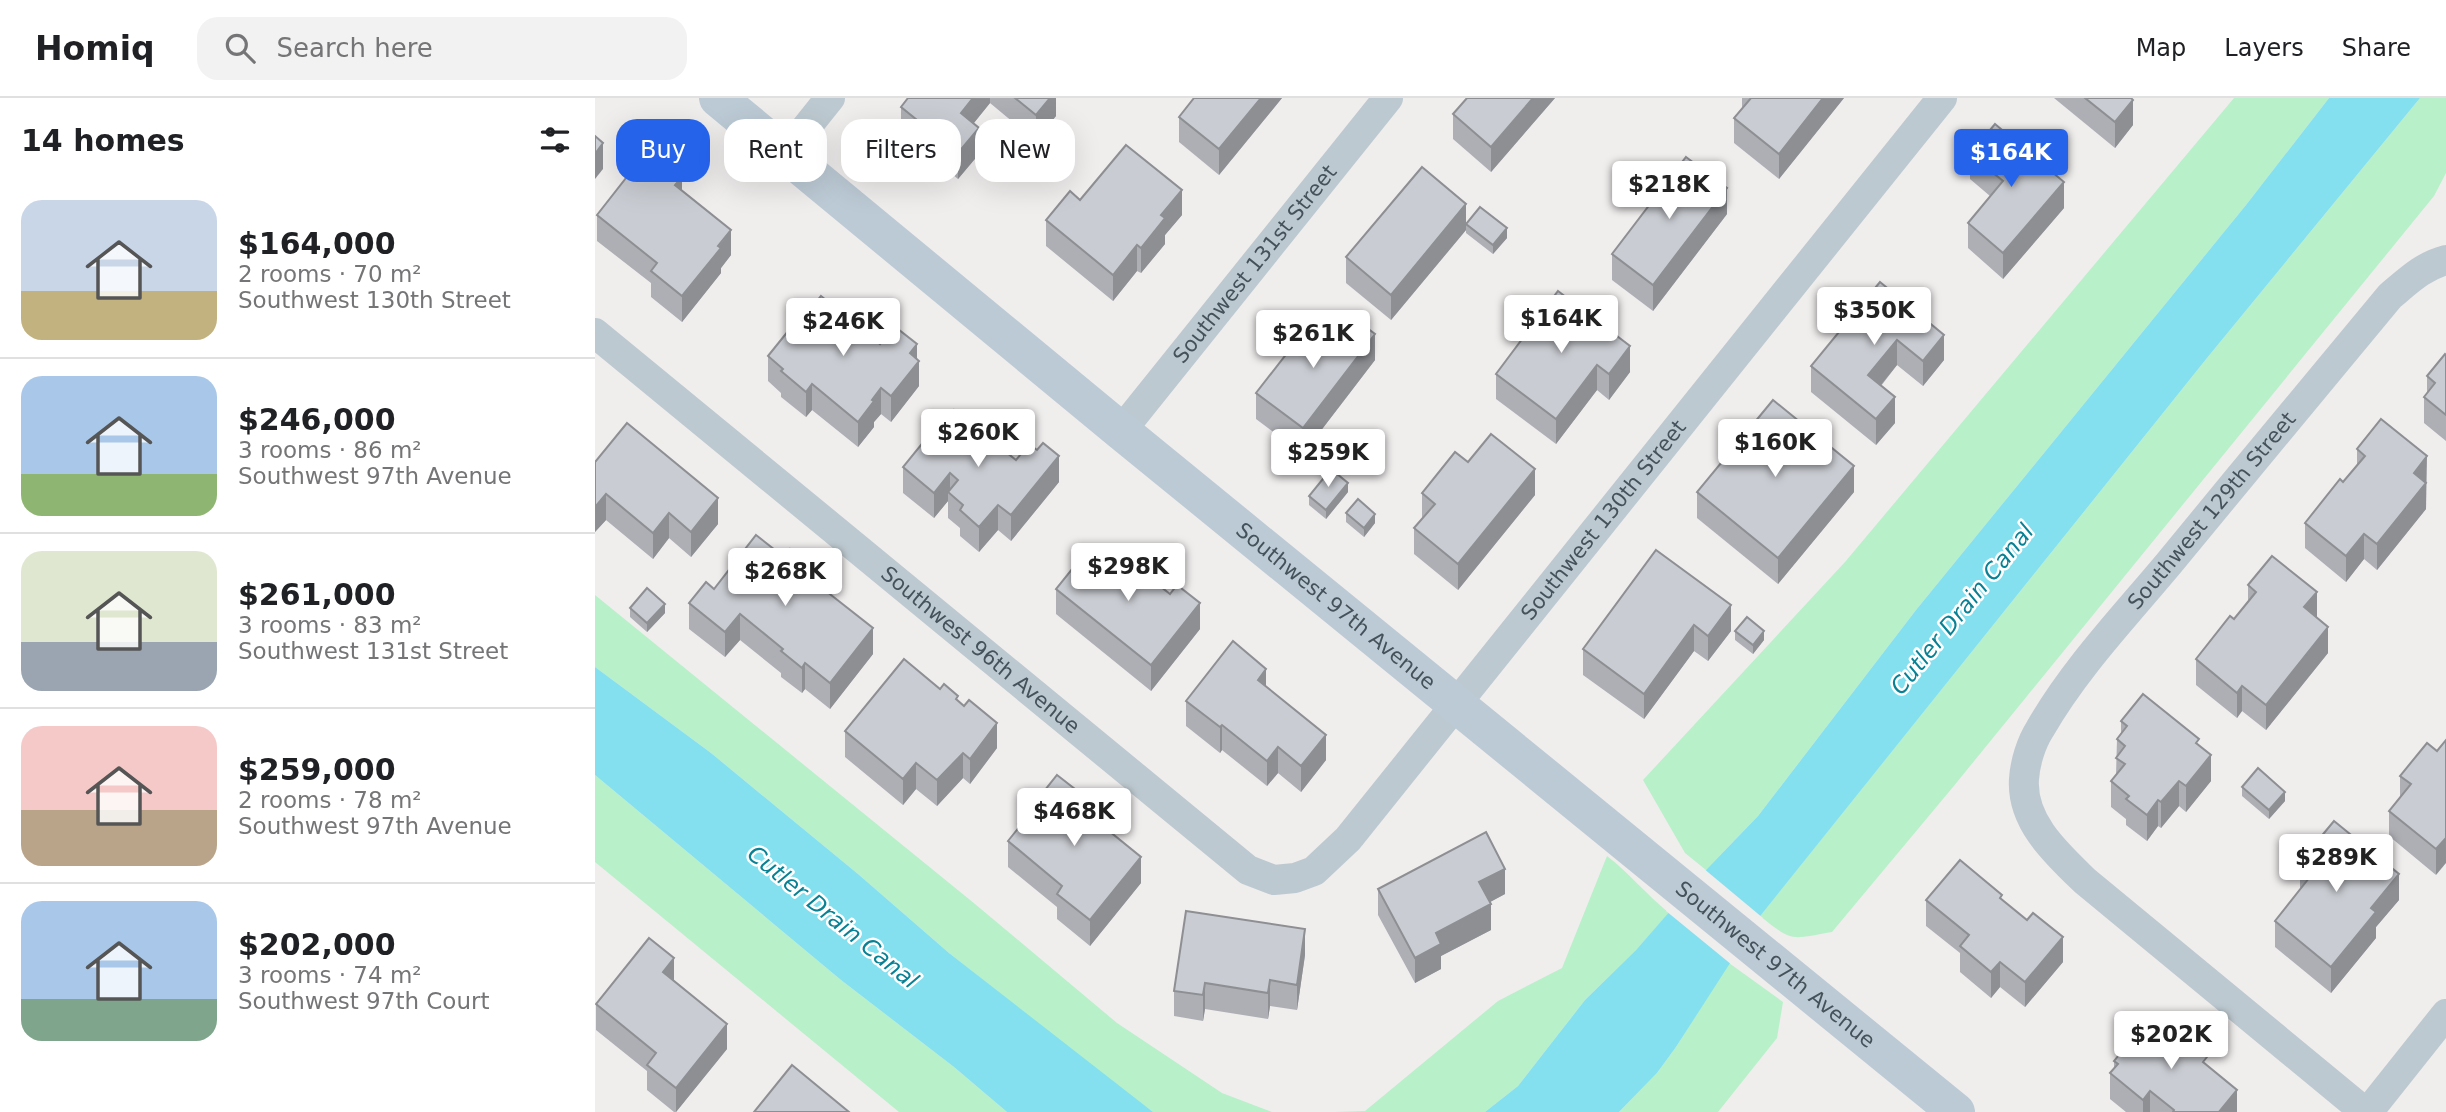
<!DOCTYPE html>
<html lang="en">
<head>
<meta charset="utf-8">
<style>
	body { margin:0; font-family:"DejaVu Sans",sans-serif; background:#f2f2f2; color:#202124; height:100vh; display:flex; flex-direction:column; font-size:26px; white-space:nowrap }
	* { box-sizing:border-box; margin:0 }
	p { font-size:23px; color:#757577 }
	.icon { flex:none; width:38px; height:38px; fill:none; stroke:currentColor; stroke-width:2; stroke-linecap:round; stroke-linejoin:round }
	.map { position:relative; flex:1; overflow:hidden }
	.drawer { display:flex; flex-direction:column; background:#fff; width:595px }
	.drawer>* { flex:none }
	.guide { position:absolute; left:21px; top:21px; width:665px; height:63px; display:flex; gap:14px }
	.price { position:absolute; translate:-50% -60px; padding:0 16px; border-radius:7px; background:#fff; color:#222; font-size:23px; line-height:46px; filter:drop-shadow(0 2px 4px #0008) }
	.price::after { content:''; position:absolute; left:50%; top:42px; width:21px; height:16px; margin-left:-10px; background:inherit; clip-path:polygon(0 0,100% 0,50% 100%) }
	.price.selected { background:#2563eb; color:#fff }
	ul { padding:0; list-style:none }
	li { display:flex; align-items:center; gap:21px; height:175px; padding:0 21px }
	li+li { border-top:2px solid #e0e0e0 }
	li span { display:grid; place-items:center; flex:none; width:196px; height:140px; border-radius:21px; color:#555 }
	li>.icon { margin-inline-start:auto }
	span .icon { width:84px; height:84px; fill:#fffc; stroke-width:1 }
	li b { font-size:30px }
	h2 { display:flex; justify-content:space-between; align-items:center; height:84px; padding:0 21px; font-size:30px }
	.chip { padding:0 24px; border-radius:21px; background:#fff; box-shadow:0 7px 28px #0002; font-size:24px; line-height:63px }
	.chip.selected { background:#2563eb; color:#fff }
	header { display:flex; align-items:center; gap:42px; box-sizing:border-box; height:98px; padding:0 35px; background:#fff; border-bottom:2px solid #e0e0e0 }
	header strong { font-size:33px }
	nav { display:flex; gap:38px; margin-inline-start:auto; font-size:24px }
	.search { width:490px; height:63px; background:#f2f2f2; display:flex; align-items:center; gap:18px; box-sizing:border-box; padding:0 24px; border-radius:21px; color:#757577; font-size:26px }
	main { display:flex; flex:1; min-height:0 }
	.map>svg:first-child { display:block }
</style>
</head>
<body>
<header>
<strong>Homiq</strong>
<div class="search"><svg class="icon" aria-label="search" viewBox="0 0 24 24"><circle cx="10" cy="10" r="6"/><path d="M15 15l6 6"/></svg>Search here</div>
<nav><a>Map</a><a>Layers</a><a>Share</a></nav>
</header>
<main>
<section class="drawer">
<h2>14 homes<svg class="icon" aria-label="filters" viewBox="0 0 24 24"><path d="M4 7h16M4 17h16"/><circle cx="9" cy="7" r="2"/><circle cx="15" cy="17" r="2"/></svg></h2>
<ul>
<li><span style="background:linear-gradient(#c9d6e8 65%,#c2b280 0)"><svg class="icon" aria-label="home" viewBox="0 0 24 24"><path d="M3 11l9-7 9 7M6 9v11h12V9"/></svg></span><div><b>$164,000</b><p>2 rooms · 70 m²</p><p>Southwest 130th Street</p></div></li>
<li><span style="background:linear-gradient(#a9c7e8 70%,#8fb573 0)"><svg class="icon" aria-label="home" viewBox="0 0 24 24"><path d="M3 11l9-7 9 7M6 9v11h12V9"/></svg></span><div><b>$246,000</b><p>3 rooms · 86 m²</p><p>Southwest 97th Avenue</p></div></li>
<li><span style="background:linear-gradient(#dfe7d0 65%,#9aa5b1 0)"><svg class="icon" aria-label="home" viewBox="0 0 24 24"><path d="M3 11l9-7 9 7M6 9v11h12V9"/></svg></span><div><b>$261,000</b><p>3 rooms · 83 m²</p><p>Southwest 131st Street</p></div></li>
<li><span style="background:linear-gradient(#f6c9c9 60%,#b9a48a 0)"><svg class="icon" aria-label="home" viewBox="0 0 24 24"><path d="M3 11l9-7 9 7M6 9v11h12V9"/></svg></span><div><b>$259,000</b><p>2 rooms · 78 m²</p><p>Southwest 97th Avenue</p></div></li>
<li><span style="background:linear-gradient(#a9c7e8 70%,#7fa58c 0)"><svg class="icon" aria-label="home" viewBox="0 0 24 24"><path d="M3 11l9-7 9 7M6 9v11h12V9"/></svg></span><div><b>$202,000</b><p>3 rooms · 74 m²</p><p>Southwest 97th Court</p></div></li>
</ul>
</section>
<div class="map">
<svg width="1851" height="1014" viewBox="0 0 1851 1014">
	<rect width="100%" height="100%" fill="#f0eded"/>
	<g fill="#b8f0ca">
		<path d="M1639,0h95l-83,107 -330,405 -158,206 -52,54 -21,-17 -42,-73 202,-218z"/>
		<path d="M1825,0h26v75l-12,23 -481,591 -121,145c-42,7 -38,11 -72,-16l447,-558z"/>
		<path d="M0,497l380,309 142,119 105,70 50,19h-119l-29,-21 -175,-138 -91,-79 -147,-121 -116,-86z"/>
		<path d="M0,677l246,205 113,87 53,45h-108l-304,-250z"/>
		<path d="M1012,758c22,17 40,39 62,57l-33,37 -51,50 -67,86 -33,26h-151l31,-1 133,-110 64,-33z"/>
		<path d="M1134,865l54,39 -6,36 -59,74h-99l38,-39 19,-26z"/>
	</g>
	<g fill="#84e0ef">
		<path d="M1734,0h91l-213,260 -446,557 -85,132 -19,26 -38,39h-134l33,-26 67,-86 51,-50 70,-80 52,-54 158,-206 330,-405z"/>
		<path d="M0,569l116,86 147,121 91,79 204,159h-146l-53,-45 -113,-87 -246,-205z"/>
	</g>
	<path fill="#f0eded" d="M1108,770l60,50 -31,47 -66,-54z"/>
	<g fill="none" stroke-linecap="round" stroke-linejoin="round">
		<g stroke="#bdc9d0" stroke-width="30">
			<path d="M191,55l44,-55"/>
			<path id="s1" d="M0,235l653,537 26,10 21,-2 19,-7 34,-32 594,-741"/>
			<path id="s2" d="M526,333l267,-333"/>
			<path id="s3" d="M1770,1014l-280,-231c-28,-27 -64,-59 -61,-102 1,-16 7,-36 16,-50 35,-61 85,-113 130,-167 73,-89 147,-178 220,-266 18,-15 33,-30 56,-36"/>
			<path d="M1773,1014l78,-98"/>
		</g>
		<path stroke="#bccad5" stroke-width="38" id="s4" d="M123,0l403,333 835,681"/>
	</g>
	<g fill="#adafb5">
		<path d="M313,0h148v18l-20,25 -46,-38 -17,21 6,30 -21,25 -57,-47v-25z"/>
		<path d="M599,0h88l-63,77 -40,-33v-25z"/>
		<path d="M872,0h88l-64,74 -38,-33v-25z"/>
		<path d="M1147,0h102l-65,81 -45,-36v-25l8,-9z"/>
		<path d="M1459,0h77l2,27 -18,23z"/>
		<path d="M1375,56l94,54 -61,71 -35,-31v-25l22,-27 -20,-17z"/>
		<path d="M87,93l49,64 -10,13v5l-39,49 -31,-25v-14l-54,-42v-26z"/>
		<path d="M485,102l102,15 -17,20v9l-24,29 -4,-2 -24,30 -67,-55v-26z"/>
		<path d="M1132,116l-74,97 -41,-31v-26z"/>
		<path d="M871,126l41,14 -14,16 -27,-21z"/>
		<path d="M871,132l-75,90 -45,-37v-26z"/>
		<path d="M1285,184l64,78 -21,26 -26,-21 -16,21 14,37 -19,22 -65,-53v-26z"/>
		<path d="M963,193l72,81 -21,28 -12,-10 -41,54 -60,-45v-25z"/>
		<path d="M736,244l44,18 -72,94 -47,-35v-26z"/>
		<path d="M285,246l37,15 2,27 -28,36 -10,-8 -7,8v5l-16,20 -46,-37 -6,7 -25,-20v-4l-13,-12v-25z"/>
		<path d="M1851,257v86l-22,-18v-26l3,-3v-18z"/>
		<path d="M333,345l88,17 43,22 -48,59 -13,-11 -19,22 -19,-16v-8l-12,-10v-17l-14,17 -31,-25v-26z"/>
		<path d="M1762,351l70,33 -1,1v26l-49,61 -13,-11 -18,23 -41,-34v-25l38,-41 14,-16z"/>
		<path d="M0,364l123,62 -27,33 -22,-19 -16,21 -47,-39 -11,12z"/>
		<path d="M873,364l67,33 -77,95 -44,-36v-26l8,-9v-26z"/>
		<path d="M753,394l-22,27 -17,-14v-9z"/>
		<path d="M1102,394h157l-76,92 -81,-66z"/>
		<path d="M751,415l29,10 -11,14 -18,-15z"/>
		<path d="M1061,452l75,81 -23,30 -14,-10 -50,68 -61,-44v-26z"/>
		<path d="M189,459l25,12 13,19 51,66 -43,55 -25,-20 -3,4 -21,-16v-4l-41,-33 -15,17 -36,-28v-26l25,-14z"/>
		<path d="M517,469l88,62 -49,62 -95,-77v-25z"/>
		<path d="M1653,487l69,33 11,35 -62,77 -24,-19 -5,7 -41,-33v-26l38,-40 14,-17z"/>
		<path d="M35,510l35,5 -18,19 -17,-15z"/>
		<path d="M1140,533l29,9 -11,14 -18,-14z"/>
		<path d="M671,589l60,73 -25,32 -23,-19 -11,13 -45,-36 -2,3 -34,-27v-25z"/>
		<path d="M345,591l18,12 39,47 -27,36 -7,-6 -26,28 -21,-17 -13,16 -58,-48v-26z"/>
		<path d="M1526,623l78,25 12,35 -25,31 -7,-6 -18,22 -3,-2 -11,15 -21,-16v-6l-15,-12v-26l5,-6 1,-36 4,-6z"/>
		<path d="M1842,653l-1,124 -47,-39v-25l11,-14v-21z"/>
		<path d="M1647,689l43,14 -16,18 -27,-23z"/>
		<path d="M494,717l52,68 -51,63 -33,-27v-12l-49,-40v-26l10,-12v-5z"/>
		<path d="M1705,764l99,38 -23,27v11l-45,55 -56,-46v-26l26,-32 -1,-1z"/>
		<path d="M783,791l127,5 -15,8 1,28 -50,26v13l-26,14 -37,-68z"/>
		<path d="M1407,801l61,63 -38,45 -25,-20 -9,11 -31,-26v-19l-34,-27v-26z"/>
		<path d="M710,857l-8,55 -27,-4 -2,13 -63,-10 -2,12 -29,-5v-25z"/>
		<path d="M79,883l53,68 -51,63h-2l-27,-22v-19l-51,-41v-26z"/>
		<path d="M1519,963l93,5 30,46h-111l-16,-13v-26l4,-5z"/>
	</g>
	<g fill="#8d8f93">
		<path d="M378,0h17v5l-29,36v-26z"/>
		<path d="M455,0h6v18l-20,25v-26z"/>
		<path d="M666,0h21l-63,77v-26z"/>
		<path d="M938,0h22l-64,74v-25z"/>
		<path d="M1228,0h21l-65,81v-25z"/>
		<path d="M1538,2v25l-18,23v-26z"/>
		<path d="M384,30v26l-21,25v-26z"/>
		<path d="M8,45v26l-8,10v-25z"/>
		<path d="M87,79v25l-7,-17z"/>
		<path d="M1469,84v26l-61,71v-26z"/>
		<path d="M1132,90v26l-74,97v-26z"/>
		<path d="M587,92v25l-17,20v9l-24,29v-25l20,-33z"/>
		<path d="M871,106v26l-75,90v-25z"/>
		<path d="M912,130v10l-14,16v-9z"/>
		<path d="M136,132v25l-10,13v5l-39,49v-26z"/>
		<path d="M542,147v26l-24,30v-26z"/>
		<path d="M780,236v26l-72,94v-26z"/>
		<path d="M1349,237v25l-21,26v-25z"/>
		<path d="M1302,242v25l-29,36v-26z"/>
		<path d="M322,246v20l2,-3v25l-28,36v-26l19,-43z"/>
		<path d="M1035,248v26l-21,28v-26z"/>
		<path d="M1002,267v25l-41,54v-25z"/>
		<path d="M217,286v26l-6,7v-25z"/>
		<path d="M286,290v26l-7,8v5l-16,20v-25l14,-22z"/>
		<path d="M1300,299v26l-19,22v-26z"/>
		<path d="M464,358v26l-48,59v-26z"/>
		<path d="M1832,358l-1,53 -49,61v-26l37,-71z"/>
		<path d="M1259,368v26l-76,92v-26z"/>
		<path d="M940,371v26l-77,95v-26z"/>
		<path d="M355,375v21l-2,-2v9l-14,17v-25z"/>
		<path d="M753,385v9l-22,27v-9z"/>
		<path d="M11,396v26l-11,12v-25z"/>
		<path d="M123,400v26l-27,33v-25z"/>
		<path d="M403,407v25l-19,22v-25z"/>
		<path d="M74,415v25l-16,21v-26z"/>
		<path d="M780,416v9l-11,14v-9z"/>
		<path d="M1769,436v25l-18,23v-26z"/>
		<path d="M1722,494v26l-13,-11z"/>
		<path d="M605,505v26l-49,62v-26z"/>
		<path d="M70,506v9l-18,19v-9z"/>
		<path d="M1136,507v26l-23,30v-25z"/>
		<path d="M145,516v26l-15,17v-25z"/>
		<path d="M1099,527v26l-50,68v-25z"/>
		<path d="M1733,529v26l-62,77v-25z"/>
		<path d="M278,530v26l-43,55v-26z"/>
		<path d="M1169,533v9l-11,14v-9z"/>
		<path d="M210,565v26l-3,4v-25z"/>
		<path d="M671,571v25l-8,-14z"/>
		<path d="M1647,588v25l-5,7v-25z"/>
		<path d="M402,625v25l-27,36v-25z"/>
		<path d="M627,627v25l-2,3v-26z"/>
		<path d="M731,637v25l-25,32v-26z"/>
		<path d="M683,649v26l-11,13v-25z"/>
		<path d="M368,655v25l-26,28v-26z"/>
		<path d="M1616,657v26l-25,31v-26z"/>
		<path d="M321,665v26l-13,16v-26z"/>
		<path d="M1584,683v25l-18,22v-26z"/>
		<path d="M1690,694v9l-16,18v-9z"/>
		<path d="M494,702v26l-7,-17z"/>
		<path d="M1563,702v26l-11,15v-26z"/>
		<path d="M1851,740v25l-10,12v-26z"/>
		<path d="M546,759v26l-51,63v-26z"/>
		<path d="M910,771v25l-26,14v-26z"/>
		<path d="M1804,776v26l-23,27v11l-45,55v-26l40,-59z"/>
		<path d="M896,806v26l-50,26v13l-26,14v-25l21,-25z"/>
		<path d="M710,831v26l-8,55v-25z"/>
		<path d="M1468,839v25l-38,45v-25z"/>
		<path d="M79,860v26l-11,-12z"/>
		<path d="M1405,864v25l-9,11v-26z"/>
		<path d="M675,882v26l-2,13v-26z"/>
		<path d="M610,885v26l-2,12v-26z"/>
		<path d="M132,926v25l-51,63v-24z"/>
		<path d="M1642,992v22h-18z"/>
		<path d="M1555,993v21h-7v-12z"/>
	</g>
	<g fill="#c9ccd2" stroke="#8d8f93" stroke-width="2">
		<path d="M313,0h65l-12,15 18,15 -21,25 -57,-46z"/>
		<path d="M420,0h35l-14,17z"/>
		<path d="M599,0h67l-42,51 -40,-32z"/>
		<path d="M872,0h66l-42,49 -38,-33z"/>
		<path d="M1156,0h72l-44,56 -45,-36z"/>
		<path d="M1490,0h46l2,2 -18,22z"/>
		<path d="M1400,26l69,58 -61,71 -35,-30 35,-42 -33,-27z"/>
		<path d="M0,38l8,7 -8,11z"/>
		<path d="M531,47l56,45 -21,25 4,3 -24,30 -4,-3 -24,30 -67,-55 24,-29 10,9z"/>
		<path d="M53,52l34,27 -7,8 56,45 -13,16 3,2 -39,48 -31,-25 6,-8 -60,-48z"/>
		<path d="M1091,59l41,31 -74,97 -41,-31z"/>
		<path d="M827,69l44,37 -75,91 -45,-38z"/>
		<path d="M885,109l27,21 -14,17 -27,-21z"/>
		<path d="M1285,184l64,53 -21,26 -26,-21 -29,35 27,22 -19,22 -65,-53z"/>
		<path d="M963,193l72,55 -21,28 -12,-9 -41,54 -60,-45z"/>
		<path d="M226,198l59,48 14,-18 23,18 -7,9 9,8 -28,35 -10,-8 -9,12 2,1 -16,21 -46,-38 -6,8 -25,-21 2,-2 -15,-13 37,-46 3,2z"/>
		<path d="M756,218l24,18 -72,94 -47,-35 53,-68 22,17z"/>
		<path d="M1850,256l1,1v60l-22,-18 11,-14 -8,-7z"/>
		<path d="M1178,302l81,66 -76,92 -81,-66z"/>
		<path d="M359,312l62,50 13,-16 8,6 6,-7 16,13 -48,59 -13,-10 -19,22 -19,-17 3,-5 -15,-13 10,-12 -8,-7 -16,20 -31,-26 22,-27 3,3z"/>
		<path d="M1786,321l46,37 -13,17 12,10 -49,61 -13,-10 -18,22 -41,-33 35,-44 3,3 22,-26 -8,-7z"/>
		<path d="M32,325l91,75 -27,34 -22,-19 -16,20 -47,-39 -11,13v-45z"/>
		<path d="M896,336l44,35 -77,95 -44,-36 21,-24 -13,-11 33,-41 13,10z"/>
		<path d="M736,371l17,14 -22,27 -17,-14z"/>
		<path d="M763,401l17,15 -11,14 -18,-15z"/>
		<path d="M161,437l28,22 6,-8 19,15 -2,3 15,12 -5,5 56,44 -43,55 -25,-20 -3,5 -21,-17 2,-2 -43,-35 -15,18 -36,-29 17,-21 8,7z"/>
		<path d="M494,450l23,19 9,-12 49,39 7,-9 23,18 -49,62 -95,-76z"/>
		<path d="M1061,452l75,55 -23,31 -14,-11 -50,69 -61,-45z"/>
		<path d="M1677,458l45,36 -13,15 24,20 -62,78 -24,-19 -5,7 -41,-34 34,-43 4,3 22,-27 -8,-7z"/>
		<path d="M52,490l18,16 -18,19 -17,-15z"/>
		<path d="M1152,519l17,14 -11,14 -18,-14z"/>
		<path d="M638,543l33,28 -8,11 68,55 -25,31 -23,-19 -11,14 -45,-36 -2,2 -34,-26z"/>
		<path d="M309,561l36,30 4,-5 14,12 -2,3 8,7 5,-6 28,23 -27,36 -7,-6 -26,27 -21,-17 -13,16 -58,-48z"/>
		<path d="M1548,596l56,45 -3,4 15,12 -25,31 -7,-5 -18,21 -3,-2 -11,15 -21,-16 3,-3 -18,-15 14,-17 -9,-6 9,-12 -8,-7 10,-13 -6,-5z"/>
		<path d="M1851,642v98l-10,11 -47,-38 22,-27 -11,-8 27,-33 10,8z"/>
		<path d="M1663,670l27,24 -16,18 -27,-23z"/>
		<path d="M462,677l32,25 -7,9 59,48 -51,63 -33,-26 5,-8 -54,-45 12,-15 -2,-2z"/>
		<path d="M1739,723l65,53 -28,34 5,4 -45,55 -56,-46 38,-48 -13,-11z"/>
		<path d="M891,734l19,37 -26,13 12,22 -55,29 5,11 -26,14 -37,-69z"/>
		<path d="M1365,762l42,35 -2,3 27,22 6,-7 30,24 -38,45 -25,-20 -9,10 -31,-26 9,-11 -43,-35z"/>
		<path d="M591,813l119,18 -8,56 -27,-5 -2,13 -63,-10 -2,12 -29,-4z"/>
		<path d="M54,840l25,20 -11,14 64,52 -51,64 -29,-23 9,-12 -60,-49z"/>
		<path d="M1558,915l54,44 -4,5 34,28 -18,22h-46l1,-2 -24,-19 -7,9 -33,-27 8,-9 -4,-3z"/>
		<path d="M197,967l57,47h-95z"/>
	</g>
	<g text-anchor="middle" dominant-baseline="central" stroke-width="5" stroke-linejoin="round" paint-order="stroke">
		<g font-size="21" fill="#45525b" stroke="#fff">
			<text stroke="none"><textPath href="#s2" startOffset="214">Southwest 131st Street</textPath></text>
			<text stroke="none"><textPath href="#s3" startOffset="817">Southwest 129th Street</textPath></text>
			<text stroke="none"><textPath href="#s1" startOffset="1370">Southwest 130th Street</textPath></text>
			<text stroke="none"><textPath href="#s4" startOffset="800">Southwest 97th Avenue</textPath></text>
			<text stroke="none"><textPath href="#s1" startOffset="499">Southwest 96th Avenue</textPath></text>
			<text stroke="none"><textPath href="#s4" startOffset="1367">Southwest 97th Avenue</textPath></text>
		</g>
		<g font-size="23" font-style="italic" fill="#088194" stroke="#fff">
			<text transform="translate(1367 511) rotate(-51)">Cutler Drain Canal</text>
			<text transform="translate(238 819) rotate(39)">Cutler Drain Canal</text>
		</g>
	</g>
</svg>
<b class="price selected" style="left:1416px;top:91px">$164K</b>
<b class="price" style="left:1074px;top:123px">$218K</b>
<b class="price" style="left:1279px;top:249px">$350K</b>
<b class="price" style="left:966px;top:257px">$164K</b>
<b class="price" style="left:248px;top:260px">$246K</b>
<b class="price" style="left:718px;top:272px">$261K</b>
<b class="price" style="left:383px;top:371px">$260K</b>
<b class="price" style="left:1180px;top:381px">$160K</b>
<b class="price" style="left:733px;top:391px">$259K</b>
<b class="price" style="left:533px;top:505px">$298K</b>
<b class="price" style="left:190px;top:510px">$268K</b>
<b class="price" style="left:479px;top:750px">$468K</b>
<b class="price" style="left:1741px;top:796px">$289K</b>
<b class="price" style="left:1576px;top:973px">$202K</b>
<div class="guide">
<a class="chip selected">Buy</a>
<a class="chip">Rent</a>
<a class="chip">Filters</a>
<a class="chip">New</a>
</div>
</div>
</main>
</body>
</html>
